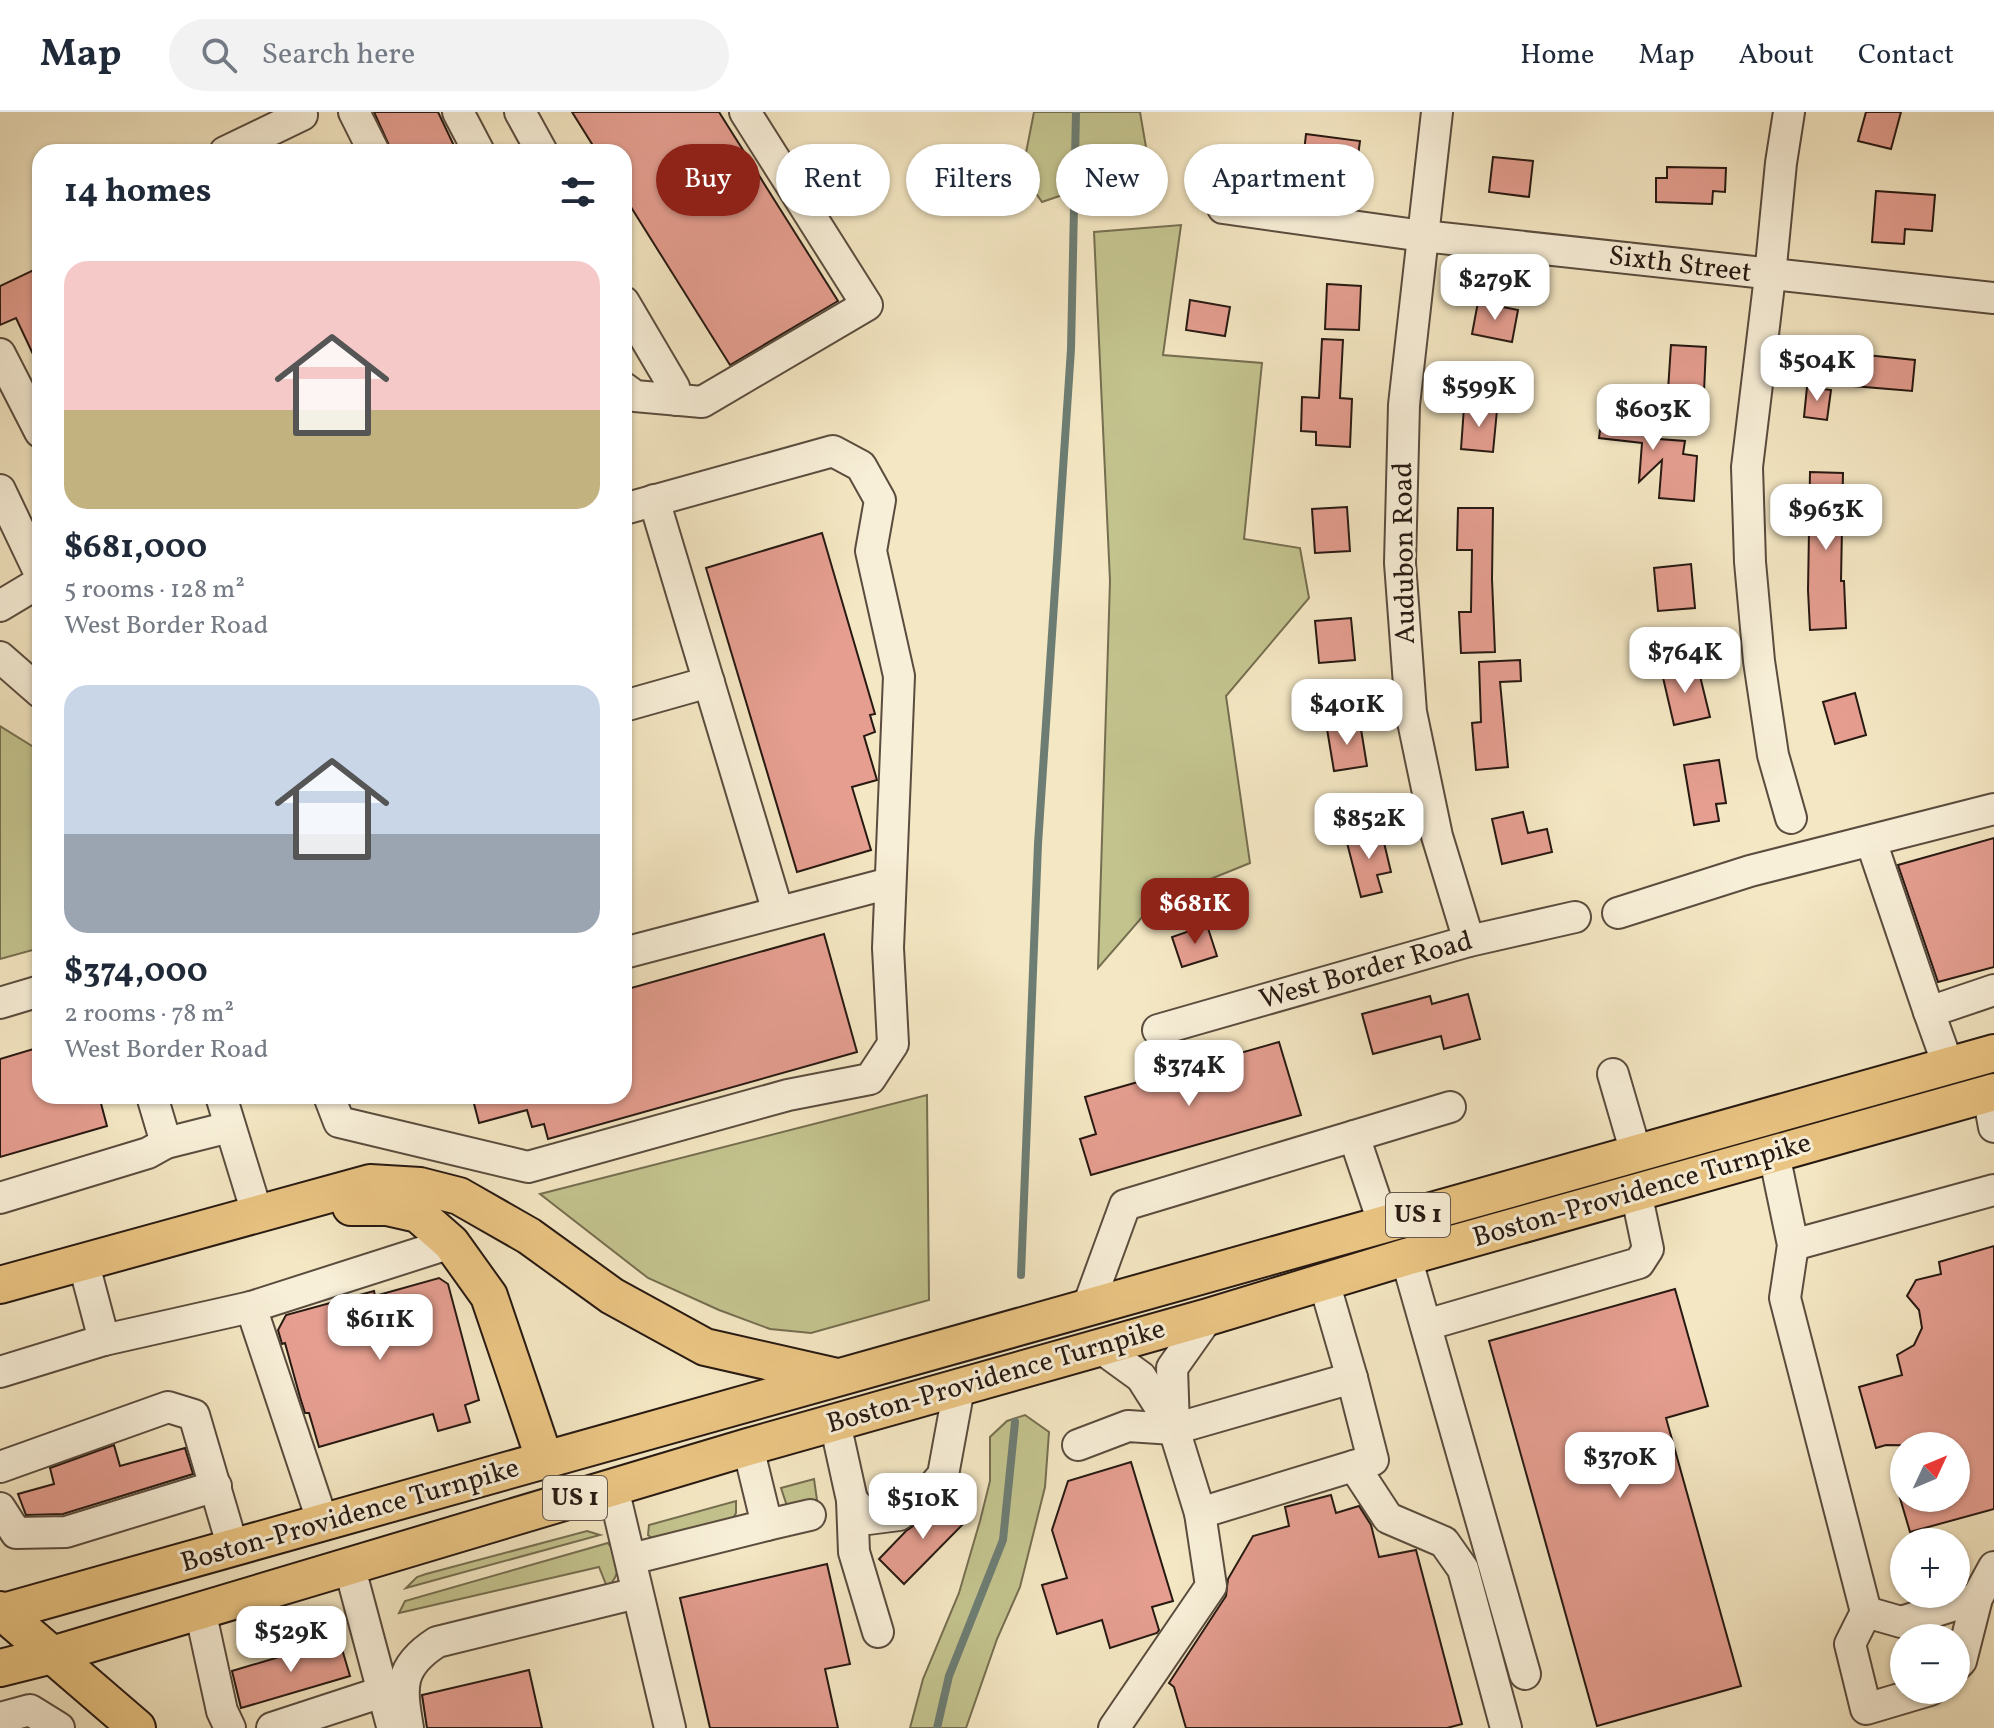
<!DOCTYPE html>
<html lang="en">
<head>
<meta charset="utf-8">
<style>
	body { margin:0; font-family:Vollkorn,serif; background:#f2f2f3; color:#1f2937; height:100vh; display:flex; flex-direction:column; font-size:30px; white-space:nowrap }
	* { box-sizing:border-box; margin:0 }
	p { font-size:26px; color:#747a83 }
	.icon { flex:none; width:44px; height:44px; fill:none; stroke:currentColor; stroke-width:2; stroke-linecap:round; stroke-linejoin:round }
	.map { position:relative; flex:1; overflow:hidden }
	.sheet { position:absolute; left:32px; top:32px; width:600px; height:960px; display:flex; flex-direction:column; background:#fff; border-radius:24px; box-shadow:0 2px 6px #0004 }
	.sheet>* { flex:none }
	.guide { position:absolute; left:656px; top:32px; width:760px; height:72px; display:flex; gap:16px }
	.needle { width:52px; rotate:46deg }
	.controls { position:absolute; left:1890px; top:1320px; display:grid; gap:16px }
	.controls a { display:grid; place-items:center; width:80px; height:80px; border-radius:50%; background:#fff; box-shadow:0 2px 6px #0004; font-size:40px }
	.price { position:absolute; translate:-50% -68px; padding:0 18px; border-radius:16px; background:#fff; color:#222; font-size:26px; line-height:52px; filter:drop-shadow(0 2px 4px #0008) }
	.price::after { content:''; position:absolute; left:50%; top:48px; width:24px; height:18px; margin-left:-12px; background:inherit; clip-path:polygon(0 0,100% 0,50% 100%) }
	.price.on { background:#8f2418; color:#fff }
	ul { padding:0; list-style:none }
	li { display:grid; align-content:center; gap:16px; height:424px; padding:0 32px }
	li span { display:grid; place-items:center; height:248px; border-radius:24px; color:#555 }
	li>.icon { margin-inline-start:auto }
	span .icon { width:144px; height:144px; fill:#fffc; stroke-width:1 }
	li b { font-size:34px }
	h2 { display:flex; justify-content:space-between; align-items:center; height:96px; padding:0 32px; font-size:34px }
	.chip { padding:0 28px; border-radius:36px; background:#fff; box-shadow:0 2px 6px #0004; font-size:28px; line-height:72px }
	.chip.on { background:#8f2418; color:#fff }
	header { display:flex; align-items:center; gap:48px; box-sizing:border-box; height:112px; padding:0 40px; background:#fff; border-bottom:2px solid #e0e1e3 }
	header strong { font-size:38px }
	nav { display:flex; gap:44px; margin-inline-start:auto; font-size:28px }
	.search { width:560px; height:72px; background:#f2f2f3; display:flex; align-items:center; gap:20px; box-sizing:border-box; padding:0 28px; border-radius:44px; color:#747a83; font-size:30px }
	.map>svg:first-child { display:block }
</style>
</head>
<body>
<header>
<strong>Map</strong>
<div class="search"><svg class="icon" aria-label="search" viewBox="0 0 24 24"><circle cx="10" cy="10" r="6"/><path d="M15 15l6 6"/></svg>Search here</div>
<nav><a>Home</a><a>Map</a><a>About</a><a>Contact</a></nav>
</header>
<div class="map">
<svg width="1994" height="1616" viewBox="0 0 1994 1616">
	<rect width="100%" height="100%" fill="#f4e7c3"/>
	<filter id="stains"><feTurbulence type="fractalNoise" baseFrequency=".0025" numOctaves="4"/><feColorMatrix values="0 0 0 0 .2 0 0 0 0 .09 0 0 0 0 .02 0 0 0 .5 -.17"/></filter>
	<radialGradient id="worn" r=".72"><stop offset=".6" stop-color="#630" stop-opacity="0"/><stop offset="1" stop-color="#630" stop-opacity=".3"/></radialGradient>
	<g fill="#c3c38e" stroke="#756e50" stroke-width="2">
		<path d="M1034,0h106l7,41 -12,17 -93,32 -20,-29z"/>
		<path d="M1181,113l-18,130 99,8 -18,176 56,9 9,50 -83,98 24,167 -94,38 -58,67 12,-387 -16,-349z"/>
		<path d="M0,614l40,25v197l-40,11z"/>
		<path d="M927,983l2,205 -118,33 -41,-4 -51,-19 -71,-32 -108,-84z"/>
		<path d="M1025,1303l24,17 -4,55 -25,100 -23,52 -31,89h-56l13,-49 36,-86 21,-72 10,-40v-44l17,-16z"/>
		<path d="M814,1367l3,21 -30,6 -6,-18z"/>
		<path d="M736,1389v12l-5,9 -11,4 -16,-1 -52,13 -4,-3 1,-10z"/>
		<path d="M587,1419l13,4 -194,53 11,-11 9,-3z"/>
		<path d="M608,1431c12,14 14,33 -1,44l-8,-20 -200,46 6,-12z"/>
	</g>
	<g fill="none" stroke-linecap="round" stroke-linejoin="round">
		<g stroke="#6d7d73" stroke-width="8">
			<path d="M1021,1163l17,-431 33,-495 5,-237"/>
			<path d="M937,1616l12,-52 54,-136 12,-118"/>
		</g>
	</g>
	<g fill="#e59e90" stroke="#271912" stroke-width="2">
		<path d="M374,0h64l19,40h-65z"/>
		<path d="M572,0h147l119,189 -108,64 -106,-169v-44h-27z"/>
		<path d="M1866,0h35l-10,37 -33,-8z"/>
		<path d="M1306,22l54,7 -3,22 -14,-2 -2,14 -39,-5z"/>
		<path d="M1493,45l40,4 -4,36 -40,-5z"/>
		<path d="M1667,55l59,1 -1,24 -12,-1 -1,13 -56,-2v-24h11z"/>
		<path d="M1876,79l59,4 -3,36 -27,-2 -1,15 -32,-2z"/>
		<path d="M40,155v102l-24,-51 -16,7v-39z"/>
		<path d="M1327,172l34,2 -2,44 -34,-1z"/>
		<path d="M1190,188l40,7 -5,29 -39,-6z"/>
		<path d="M1478,190l40,8 -6,32 -40,-8z"/>
		<path d="M1322,227l21,1 -3,58 12,1 -2,48 -34,-2v-13l-15,-1 1,-34 17,1z"/>
		<path d="M1671,233l35,2 -2,45 -36,-2z"/>
		<path d="M1856,242l59,6 -3,31 -59,-5z"/>
		<path d="M1807,275l24,3 -4,30 -23,-3z"/>
		<path d="M1464,295l33,3 -4,42 -32,-3z"/>
		<path d="M1603,295l46,5 -3,26 39,3 -2,13 14,2 -3,45 -35,-3 3,-38 -23,22 3,-39 -43,-5z"/>
		<path d="M1810,360l33,1 -2,108h3l2,47 -36,2 -2,-40z"/>
		<path d="M1347,395l3,44 -35,2 -3,-44z"/>
		<path d="M1458,396h35l-1,71 3,73 -34,1 -2,-41h12l1,-62h-15z"/>
		<path d="M822,421l53,181 -5,1 5,17 -11,4 13,44 -25,7 19,63 -74,22 -91,-304z"/>
		<path d="M1691,452l4,44 -37,3 -4,-43z"/>
		<path d="M1351,506l4,42 -36,3 -4,-42z"/>
		<path d="M1520,548l1,21 -21,1 8,85 -32,3 -4,-47 9,-1 -2,-60z"/>
		<path d="M1682,552l2,11 15,-3 11,45 -36,8 -13,-56z"/>
		<path d="M1855,581l11,42 -31,9 -12,-42z"/>
		<path d="M1360,611l7,43 -33,5 -7,-42z"/>
		<path d="M1719,648l7,43 -10,1 3,17 -25,4 -10,-60z"/>
		<path d="M1523,700l5,21 19,-4 5,23 -50,12 -10,-45z"/>
		<path d="M1381,718l10,42 -14,3 5,17 -21,5 -15,-58z"/>
		<path d="M1994,726v129l-56,15 -40,-117z"/>
		<path d="M1207,813l10,31 -35,11 -10,-30z"/>
		<path d="M824,822l33,118 -309,87 -4,-15 -12,3 -5,-17 -48,13 -7,-27h152v-106z"/>
		<path d="M1468,882l12,45 -36,10 -3,-13 -68,18 -11,-40 68,-18 2,8z"/>
		<path d="M1279,930l22,73 -210,60 -11,-36 16,-5 -11,-37z"/>
		<path d="M40,935v49h59l8,30 -107,31v-98z"/>
		<path d="M1994,1134v263l-84,23 -10,-34h56v-52l-70,-1 -10,3 -17,-61 43,-12 -5,-20 17,-10 8,-17 -3,-18 -12,-14 9,-16 25,-6 -2,-12z"/>
		<path d="M439,1166l9,6 31,116 -14,5 5,17 -32,9 -5,-17 -114,33 -10,-34h-4l-5,-16 -15,-54 -3,1 -4,-14 8,-15 88,-24 1,5z"/>
		<path d="M1675,1177l33,117 -42,12 75,268 -144,40 -108,-385z"/>
		<path d="M114,1333l6,21 65,-18 8,26 -130,40 -37,1 -8,-21 36,-10 -4,-16z"/>
		<path d="M1131,1350l42,139 -21,6 7,23 -2,3 -47,15 -8,-28 -45,14 -15,-49 25,-7 -15,-48 16,-49z"/>
		<path d="M1331,1383l5,18 23,-7 12,19 8,32 37,-7 46,174 -15,4h-261l-12,-41 -5,-4 57,-87 2,-17 25,-43 36,-10 -4,-19z"/>
		<path d="M947,1386l22,20 -65,66 -25,-25 27,-28 32,-23z"/>
		<path d="M827,1452l23,100 -25,5 13,59h-128l-30,-130z"/>
		<path d="M339,1527l11,37 -109,32 -9,-37z"/>
		<path d="M529,1558l13,58h-115l-5,-33z"/>
	</g>
	<g fill="none" stroke-linecap="round" stroke-linejoin="round">
		<defs>
			<g id="minor">
				<path d="M354,0l20,40"/>
				<path d="M458,0l21,40"/>
				<path d="M520,0l22,40"/>
				<path d="M1437,0l-33,293 -4,158 11,149 26,124 32,105"/>
				<path d="M1789,0l-8,51 -11,113 -23,191 3,95 9,99 14,94 18,63"/>
				<path d="M225,40l77,-37"/>
				<path d="M1223,96l200,28 571,62"/>
				<path d="M624,190l50,85 3,13"/>
				<path d="M0,242l40,78"/>
				<path d="M624,276l11,8 67,6 165,-97 -122,-193"/>
				<path d="M0,378l40,84"/>
				<path d="M654,388l124,412"/>
				<path d="M0,494l40,-24"/>
				<path d="M0,545l40,35"/>
				<path d="M624,594l85,-24"/>
				<path d="M1871,729l58,171"/>
				<path d="M1618,801l132,-42 244,-62"/>
				<path d="M624,841l266,-70"/>
				<path d="M0,891l40,-12"/>
				<path d="M1158,918l311,-89 106,-24"/>
				<path d="M1948,953l-19,-53 65,-22"/>
				<path d="M1613,962l23,79"/>
				<path d="M1988,982l6,33"/>
				<path d="M221,984l36,117"/>
				<path d="M329,984l10,26 189,45 260,-72 82,-16 23,-35 -5,-96 11,-272 -28,-125 9,-51 -19,-34 -28,-15 -209,58"/>
				<path d="M1354,1024l96,-29"/>
				<path d="M166,1031l64,-16"/>
				<path d="M1774,1042l19,91 -8,53 81,314 -16,32 16,65 64,-19"/>
				<path d="M0,1086l148,-45 18,-10 -14,-47"/>
				<path d="M1793,1133l201,-55"/>
				<path d="M1406,1145l119,417"/>
				<path d="M83,1149l21,79"/>
				<path d="M251,1195l72,216"/>
				<path d="M1087,1197l38,-104 229,-69 30,89"/>
				<path d="M1426,1213l213,-62 9,-14 -12,-57"/>
				<path d="M1101,1236l40,29 33,52 26,84 173,-53 -21,-82"/>
				<path d="M0,1260l104,-32 147,-33 200,-64"/>
				<path d="M835,1311l17,77 2,52 24,80"/>
				<path d="M1174,1315l-2,-59 36,-51"/>
				<path d="M1078,1333l50,-19 46,3 178,-51 -28,-96"/>
				<path d="M1354,1354l34,52 56,24 19,27 43,159"/>
				<path d="M0,1355l168,-60 26,8 39,133"/>
				<path d="M613,1376l57,240"/>
				<path d="M852,1388l16,19 31,-4 28,-21 16,-19 16,-87"/>
				<path d="M0,1396l16,25 50,-1 150,-46"/>
				<path d="M767,1413l43,-10"/>
				<path d="M631,1447l136,-34 -19,-78"/>
				<path d="M349,1453l43,161"/>
				<path d="M200,1498l22,101 8,17"/>
				<path d="M1866,1500l35,10 76,-24"/>
				<path d="M1956,1554l5,-5 16,-63 17,-31"/>
				<path d="M0,1606l30,-8 29,18"/>
				<path d="M272,1616l110,-36"/>
				<path d="M408,1616c-7,-41 -10,-61 29,-86l200,-49"/>
				<path d="M1114,1616l97,-142 -11,-73"/>
			</g>
			<g id="major">
				<path d="M351,1095h36l31,7 33,29 38,53 56,165"/>
				<path d="M0,1173l370,-102 50,3 39,10 70,40 83,60 93,51 132,30"/>
				<path d="M0,1498l137,118"/>
				<path d="M0,1501l1994,-560"/>
				<path d="M0,1556l52,-13 696,-208 460,-130 198,-60 588,-165"/>
			</g>
		</defs>
		<use href="#minor" stroke="#5a4c3e" stroke-width="34"/>
		<use href="#major" stroke="#271912" stroke-width="40"/>
		<use href="#minor" stroke="#f8efd8" stroke-width="30"/>
		<use href="#major" stroke="#eac482" stroke-width="36"/>
	</g>
	<g text-anchor="middle" dominant-baseline="central" stroke-width="6" stroke-linejoin="round" paint-order="stroke">
		<g fill="#f8efd8" stroke="#66594d" stroke-width="2">
			<rect x="1386" y="1081" width="64" height="44" rx="6"/>
			<rect x="543" y="1364" width="64" height="44" rx="6"/>
		</g>
		<g font-size="26" font-weight="bold" fill="#271912">
			<text x="1418" y="1103">US 1</text>
			<text x="575" y="1386">US 1</text>
		</g>
		<g font-size="28" fill="#271912" stroke="#f8efd8">
			<text transform="translate(1680 153) rotate(7)">Sixth Street</text>
			<text transform="translate(1405 441) rotate(-91)">Audubon Road</text>
			<text transform="translate(1366 859) rotate(-16)">West Border Road</text>
			<text transform="translate(1642 1079) rotate(-16)">Boston-Providence Turnpike</text>
			<text transform="translate(996 1265) rotate(-16)">Boston-Providence Turnpike</text>
			<text transform="translate(350 1404) rotate(-16)">Boston-Providence Turnpike</text>
		</g>
	</g>
	<rect width="100%" height="100%" filter="url(#stains)"/>
	<rect width="100%" height="100%" fill="url(#worn)"/>
</svg>
<div class="controls">
<a><svg class="needle" viewBox="-14 -14 28 28"><path d="M0-13l5 13h-10z" fill="#e53935"/><path d="M0 13l5-13h-10z" fill="#747a83"/></svg></a>
<a>+</a>
<a>−</a>
</div>
<b class="price" style="left:1495px;top:210px">$279K</b>
<b class="price" style="left:1817px;top:291px">$504K</b>
<b class="price" style="left:1479px;top:317px">$599K</b>
<b class="price" style="left:1653px;top:340px">$603K</b>
<b class="price" style="left:1826px;top:440px">$963K</b>
<b class="price" style="left:1685px;top:583px">$764K</b>
<b class="price" style="left:1347px;top:635px">$401K</b>
<b class="price" style="left:1369px;top:749px">$852K</b>
<b class="price on" style="left:1195px;top:834px">$681K</b>
<b class="price" style="left:1189px;top:996px">$374K</b>
<b class="price" style="left:380px;top:1250px">$611K</b>
<b class="price" style="left:1620px;top:1388px">$370K</b>
<b class="price" style="left:923px;top:1429px">$510K</b>
<b class="price" style="left:291px;top:1562px">$529K</b>
<div class="guide">
<a class="chip on">Buy</a>
<a class="chip">Rent</a>
<a class="chip">Filters</a>
<a class="chip">New</a>
<a class="chip">Apartment</a>
</div>
<section class="sheet">
<h2>14 homes<svg class="icon" aria-label="filters" viewBox="0 0 24 24"><path d="M4 7h16M4 17h16"/><circle cx="9" cy="7" r="2"/><circle cx="15" cy="17" r="2"/></svg></h2>
<ul>
<li><span style="background:linear-gradient(#f6c9c9 60%,#c2b280 0)"><svg class="icon" aria-label="home" viewBox="0 0 24 24"><path d="M3 11l9-7 9 7M6 9v11h12V9"/></svg></span><div><b>$681,000</b><p>5 rooms · 128 m²</p><p>West Border Road</p></div></li>
<li><span style="background:linear-gradient(#c9d6e8 60%,#9aa5b1 0)"><svg class="icon" aria-label="home" viewBox="0 0 24 24"><path d="M3 11l9-7 9 7M6 9v11h12V9"/></svg></span><div><b>$374,000</b><p>2 rooms · 78 m²</p><p>West Border Road</p></div></li>
</ul>
</section>
</div>
</body>
</html>
